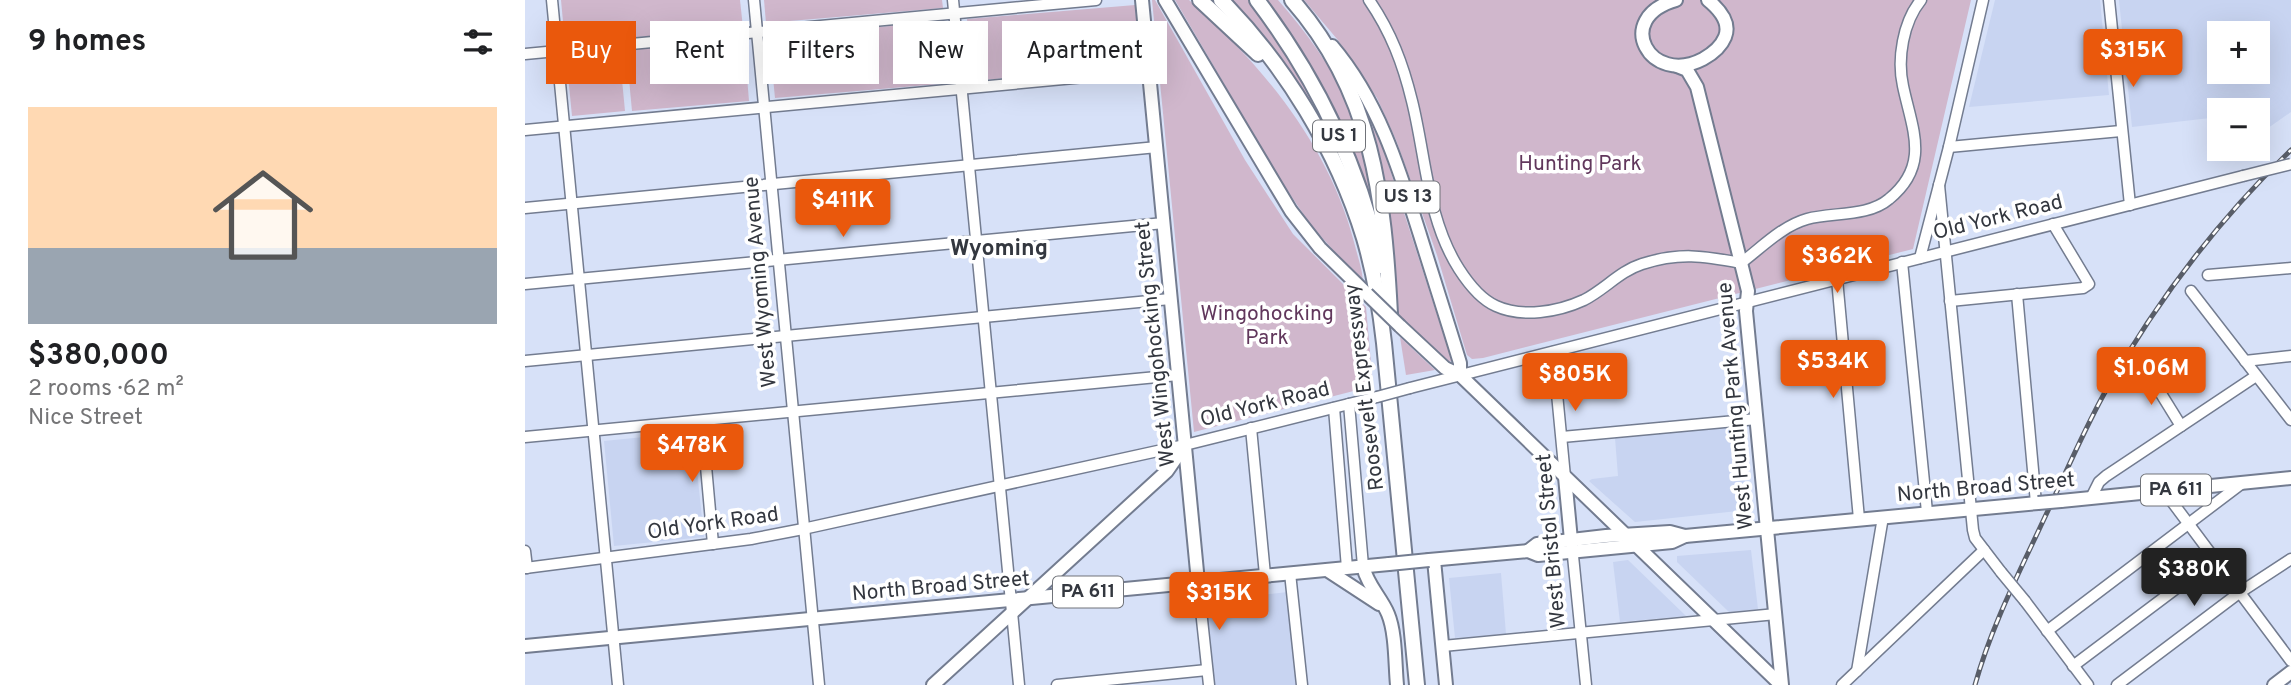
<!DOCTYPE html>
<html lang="en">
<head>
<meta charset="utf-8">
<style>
	body { margin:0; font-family:Overpass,sans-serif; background:#f6f6f6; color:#202124; height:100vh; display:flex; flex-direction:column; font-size:26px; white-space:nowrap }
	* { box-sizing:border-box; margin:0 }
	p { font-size:23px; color:#757577 }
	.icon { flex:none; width:38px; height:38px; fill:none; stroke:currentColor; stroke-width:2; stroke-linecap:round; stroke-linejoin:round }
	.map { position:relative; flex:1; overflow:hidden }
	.details { display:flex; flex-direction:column; background:#fff; width:525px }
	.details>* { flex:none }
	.banner { position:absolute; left:21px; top:21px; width:665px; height:63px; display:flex; gap:14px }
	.buttons { position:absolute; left:1682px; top:21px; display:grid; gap:14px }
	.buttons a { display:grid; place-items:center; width:63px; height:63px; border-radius:0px; background:#fff; box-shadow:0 7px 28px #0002; font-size:35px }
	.price { position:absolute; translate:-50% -60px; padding:0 16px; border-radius:7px; background:#ea580c; color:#fff; font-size:23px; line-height:46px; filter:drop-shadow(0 2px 4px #0008) }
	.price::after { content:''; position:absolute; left:50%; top:42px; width:21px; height:16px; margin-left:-10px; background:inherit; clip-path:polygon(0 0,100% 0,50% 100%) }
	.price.on { background:#222; color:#fff }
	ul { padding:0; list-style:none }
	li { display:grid; align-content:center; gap:14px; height:371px; padding:0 28px }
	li+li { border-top:2px solid #e0e0e0 }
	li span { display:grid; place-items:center; height:217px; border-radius:0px; color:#555 }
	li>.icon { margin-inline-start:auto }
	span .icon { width:126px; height:126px; fill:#fffc; stroke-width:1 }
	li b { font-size:30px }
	h2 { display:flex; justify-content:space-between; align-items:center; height:84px; padding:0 28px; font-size:30px }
	.pill { padding:0 24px; border-radius:0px; background:#fff; box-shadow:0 7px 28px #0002; font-size:24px; line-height:63px }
	.pill.on { background:#ea580c; color:#fff }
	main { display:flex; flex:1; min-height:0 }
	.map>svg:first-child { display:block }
</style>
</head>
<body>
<main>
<section class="details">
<h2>9 homes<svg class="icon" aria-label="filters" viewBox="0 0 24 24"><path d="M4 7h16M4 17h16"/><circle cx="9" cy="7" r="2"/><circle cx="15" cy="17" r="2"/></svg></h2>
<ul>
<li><span style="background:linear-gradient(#ffd9b3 65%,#9aa5b1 0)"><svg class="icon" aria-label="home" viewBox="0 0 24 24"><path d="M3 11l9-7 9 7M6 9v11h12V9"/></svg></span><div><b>$380,000</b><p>2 rooms · 62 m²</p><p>Nice Street</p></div></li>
</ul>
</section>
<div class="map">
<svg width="1766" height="685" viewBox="0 0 1766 685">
	<rect width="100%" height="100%" fill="#d7e1f8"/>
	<g fill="#c8d4f1" fill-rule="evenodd">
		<path d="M1470,0h105l9,95 -140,12z"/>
		<path d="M1594,0h172v112l-30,21 -3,-7 -1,-16h-38v7l-87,10zM1694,33h38v39h-38z"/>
		<path d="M1215,425l7,85 -112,12 -46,-41 3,-2 26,-3 -3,-38z"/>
		<path d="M168,432l11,105 -90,9 -10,-105z"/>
		<path d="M1226,550l7,59 -29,3 -52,-50v-6z"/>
		<path d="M1103,560l58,56 -66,6 -7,-60z"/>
		<path d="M976,573l5,61 -51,4 -6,-60z"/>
		<path d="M763,592l9,93h-85l-8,-84z"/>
	</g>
	<g fill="#d0b7cc">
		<path d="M36,0h179l3,28 -178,15z"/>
		<path d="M239,0h178l1,8 -177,15z"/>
		<path d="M627,0h3l90,160 48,74 73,73 7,79 -179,46z"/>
		<path d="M650,0h14c73,65 140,145 165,242 3,13 9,28 9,42l-53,-60 -29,-43z"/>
		<path d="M704,0h20l34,48 39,65 27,62c-37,-60 -69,-126 -120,-175z"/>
		<path d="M742,0h11c28,32 53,65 70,104 17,36 21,78 29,116l-28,-78 -34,-65z"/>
		<path d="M779,0h667l-58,249 -430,109 -11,1 -5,-4 -30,-100 -41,-115 -19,-42 -40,-59z"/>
		<path d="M610,5l5,61 -168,15 -5,-62z"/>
		<path d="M420,21l6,62 -176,15 -6,-61z"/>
		<path d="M219,40l5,61 -117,10 -3,-32 -7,1 3,31 -53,5 -6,-61z"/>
		<path d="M835,101l23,47 69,213 -7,1 -49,-47 -4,-72 -15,-95z"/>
		<path d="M875,337l35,33 -29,5z"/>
	</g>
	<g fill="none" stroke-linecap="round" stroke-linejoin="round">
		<defs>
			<g id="minor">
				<path d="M27,0l66,685"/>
				<path d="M229,0l65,685"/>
				<path d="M428,0l66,685"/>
				<path d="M844,0c22,32 34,64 43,101 14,56 15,118 47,168 9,14 21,30 37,37 26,12 62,6 88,-6 20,-10 36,-29 58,-36 38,-12 61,-8 99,-1 20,-15 41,-37 66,-44 26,-7 61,-2 82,-20 42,-34 23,-70 14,-113 -6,-27 0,-64 18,-86"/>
				<path d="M1584,0l21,205"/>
				<path d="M0,54l571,-54"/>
				<path d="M0,130l624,-59"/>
				<path d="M1424,147l172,-16"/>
				<path d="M1414,185l34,345 2,8 26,34"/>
				<path d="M0,208l632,-61"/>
				<path d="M1395,258l29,-111 34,-147"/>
				<path d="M1377,262l25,250"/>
				<path d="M1683,275l83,-7"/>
				<path d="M1312,279l22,240"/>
				<path d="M0,284l639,-61"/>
				<path d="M1666,291l100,129"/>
				<path d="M1492,294l19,209"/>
				<path d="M1425,301l133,-13 6,-4 -36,-60"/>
				<path d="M1028,352l12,125"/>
				<path d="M0,361l645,-62"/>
				<path d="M1720,361l46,-5"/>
				<path d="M1622,371l34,55"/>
				<path d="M885,388l833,-212"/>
				<path d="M824,404l14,162"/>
				<path d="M809,408l13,160"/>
				<path d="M177,422l11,122"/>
				<path d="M726,428l14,147"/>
				<path d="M0,437l653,-62"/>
				<path d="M1037,437l195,-18"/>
				<path d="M1639,491l127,170"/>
				<path d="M1566,498l8,-16 7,-6 150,-100"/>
				<path d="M1047,546l14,139"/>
				<path d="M0,551l2,17"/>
				<path d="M0,568l226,-29 52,-10 382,-84 192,-48"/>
				<path d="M765,573l12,112"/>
				<path d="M673,582l11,103"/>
				<path d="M1500,601l63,84"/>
				<path d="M1522,631l194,-147"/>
				<path d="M918,646l333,-32"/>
				<path d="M1548,666l141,-106"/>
				<path d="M1332,671l26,-154"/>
				<path d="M532,685l150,-15"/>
				<path d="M1317,685l142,-135"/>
				<path d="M1592,685l122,-92 52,-34"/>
			</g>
			<g id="major">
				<path d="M617,0l56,582"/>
				<path d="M640,0l126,211 29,37 47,46"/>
				<path d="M1151,0c-64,18 -26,87 27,59 9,-5 18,-12 22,-22 6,-15 -6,-28 -17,-37"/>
				<path d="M807,46c46,54 67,122 88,189 13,42 27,85 40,128v12"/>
				<path d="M1152,66l10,4 10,17 51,204 -2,20 36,374"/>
				<path d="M875,326l45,42 15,7 321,310"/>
				<path d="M1040,477l6,63"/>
				<path d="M1536,501l230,-23"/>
				<path d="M1003,551l9,-7 69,-8 64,-4 15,4 353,-33"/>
				<path d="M904,560l99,-9 10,4 134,-13 13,-6"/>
				<path d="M909,560l12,125"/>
				<path d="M838,566c4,19 18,31 25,48 8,19 7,51 9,71"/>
				<path d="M802,570l52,34"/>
				<path d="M0,646l864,-82"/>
				<path d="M408,685l234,-214 18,-26"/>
				<path d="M1749,685l17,-13"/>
			</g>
			<g id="highway">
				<path d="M675,0l58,54"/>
				<path d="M696,0c64,65 116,150 143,238 10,34 16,69 20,105l33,342"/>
				<path d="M732,0c60,79 103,169 124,266"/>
				<path d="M767,0c81,92 92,197 98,314"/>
			</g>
		</defs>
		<use href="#minor" stroke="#737c90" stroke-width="13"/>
		<use href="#major" stroke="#737c90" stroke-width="16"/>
		<use href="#highway" stroke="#737c90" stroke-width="18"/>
		<use href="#minor" stroke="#fff" stroke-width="10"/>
		<use href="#major" stroke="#fff" stroke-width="12"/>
		<use href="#highway" stroke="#fff" stroke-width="14"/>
		<defs>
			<path id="rail" d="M1450,685c16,-58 44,-112 69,-166 20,-42 38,-85 60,-125 50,-89 113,-173 187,-244"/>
		</defs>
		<use href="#rail" stroke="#585d68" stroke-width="5"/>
		<use href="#rail" stroke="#fff" stroke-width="2.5" stroke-dasharray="8" stroke-linecap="butt"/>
		<defs>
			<g id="minor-bridge">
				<path d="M1718,176l48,-12"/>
				<path d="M852,397l33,-9"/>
				<path d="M1476,572l24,29"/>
			</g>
			<g id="major-bridge">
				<path d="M842,294l33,32"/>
				<path d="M1513,503l23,-2"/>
				<path d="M864,564l40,-4"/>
			</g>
		</defs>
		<use href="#minor-bridge" stroke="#737c90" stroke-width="13" stroke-linecap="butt"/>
		<use href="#major-bridge" stroke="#737c90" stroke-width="16" stroke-linecap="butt"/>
		<use href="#minor-bridge" stroke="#fff" stroke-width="10"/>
		<use href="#major-bridge" stroke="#fff" stroke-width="12"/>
	</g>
	<g text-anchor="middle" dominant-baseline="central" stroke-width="7" stroke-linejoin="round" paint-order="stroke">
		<g fill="#fff" stroke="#707379" stroke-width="2">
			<rect x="788" y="120.5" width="52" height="31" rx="5"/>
			<rect x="851.5" y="181.5" width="63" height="31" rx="5"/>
			<rect x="1616" y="474.5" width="70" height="31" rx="5"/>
			<rect x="528" y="576.5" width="70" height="31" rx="5"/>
		</g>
		<g font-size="19" font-weight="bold" fill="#33373f">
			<text x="814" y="136">US 1</text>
			<text x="883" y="197">US 13</text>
			<text x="1651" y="490">PA 611</text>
			<text x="563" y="592">PA 611</text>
		</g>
		<g font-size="21" fill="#61375c" stroke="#fff">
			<text x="1055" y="164">Hunting Park</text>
			<text x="742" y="314">Wingohocking<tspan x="742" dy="24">Park</tspan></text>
		</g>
		<g font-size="21" fill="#33373f" stroke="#fff">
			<text transform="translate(1473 218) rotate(-14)">Old York Road</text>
			<text transform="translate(236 282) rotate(-95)">West Wyoming Avenue</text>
			<text transform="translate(631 344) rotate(-96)">West Wingohocking Street</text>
			<text transform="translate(840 387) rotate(-97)">Roosevelt Expressway</text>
			<text transform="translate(740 405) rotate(-14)">Old York Road</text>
			<text transform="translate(1211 406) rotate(-95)">West Hunting Park Avenue</text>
			<text transform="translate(1461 488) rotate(-5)">North Broad Street</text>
			<text transform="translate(188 524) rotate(-8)">Old York Road</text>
			<text transform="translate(1027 541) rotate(-95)">West Bristol Street</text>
			<text transform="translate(416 587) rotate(-5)">North Broad Street</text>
		</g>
		<g font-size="23" font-weight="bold" fill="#33373f" stroke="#fff">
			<text x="474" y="249">Wyoming</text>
		</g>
	</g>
</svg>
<div class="buttons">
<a>+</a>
<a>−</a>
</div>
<b class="price" style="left:1608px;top:89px">$315K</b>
<b class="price" style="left:318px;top:239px">$411K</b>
<b class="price" style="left:1312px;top:295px">$362K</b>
<b class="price" style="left:1308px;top:400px">$534K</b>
<b class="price" style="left:1626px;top:407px">$1.06M</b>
<b class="price" style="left:1050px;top:413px">$805K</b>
<b class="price" style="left:167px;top:484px">$478K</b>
<b class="price on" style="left:1669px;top:608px">$380K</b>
<b class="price" style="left:694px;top:632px">$315K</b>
<div class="banner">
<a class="pill on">Buy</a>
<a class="pill">Rent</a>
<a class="pill">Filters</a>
<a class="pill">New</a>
<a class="pill">Apartment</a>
</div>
</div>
</main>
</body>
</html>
